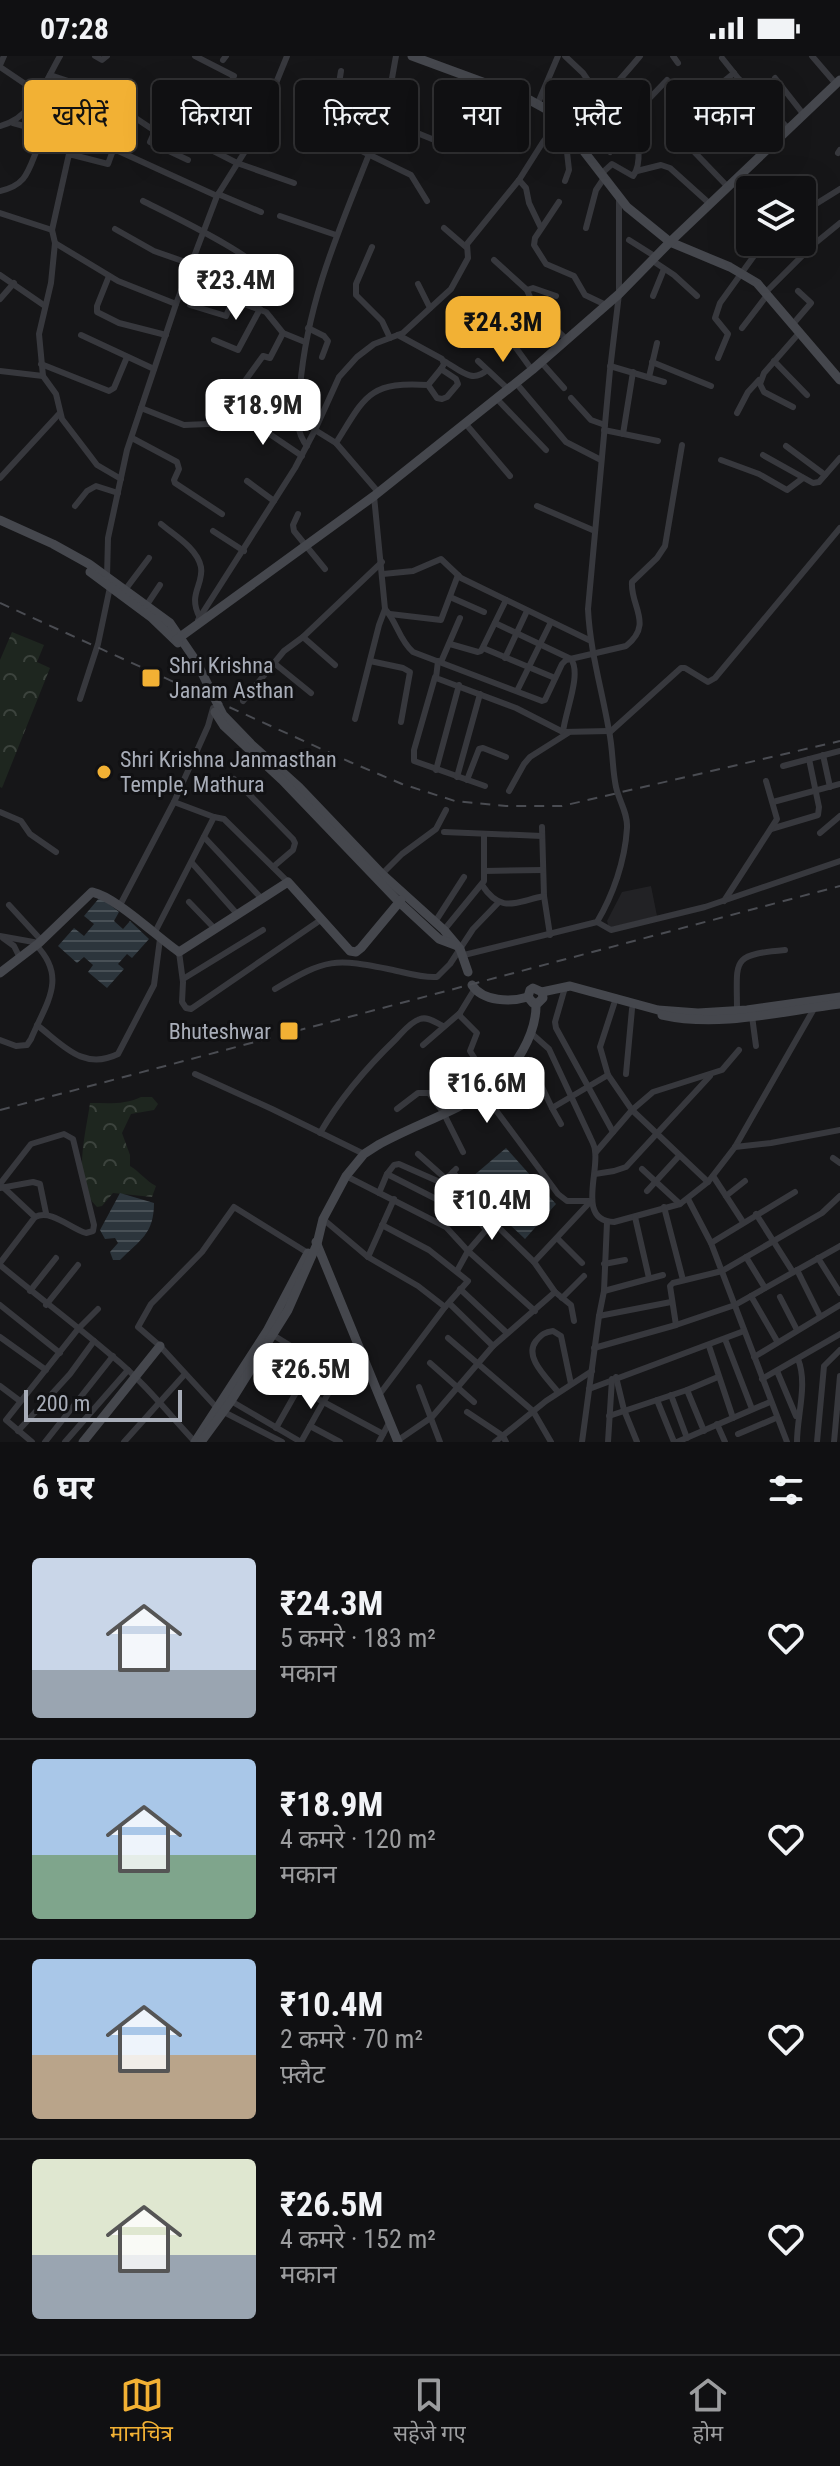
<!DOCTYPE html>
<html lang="hi">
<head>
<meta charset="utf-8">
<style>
	body { margin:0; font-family:"Roboto Condensed","Noto Sans Devanagari",sans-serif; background:#1e1e20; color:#f1f3f6; height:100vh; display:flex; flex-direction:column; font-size:30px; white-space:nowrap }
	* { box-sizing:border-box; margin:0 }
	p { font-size:26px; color:#9c9d9f }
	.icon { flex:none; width:44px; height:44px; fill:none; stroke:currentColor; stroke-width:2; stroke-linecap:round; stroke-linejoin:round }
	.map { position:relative; height:1386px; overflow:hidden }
	.drawer { display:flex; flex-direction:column; background:#101012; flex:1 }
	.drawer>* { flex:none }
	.hud { position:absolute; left:24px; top:24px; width:792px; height:72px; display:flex; gap:16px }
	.buttons { position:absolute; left:736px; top:120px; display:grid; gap:16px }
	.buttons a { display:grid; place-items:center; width:80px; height:80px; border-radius:8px; background:#101012; box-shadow:0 8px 32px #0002,0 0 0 2px #303032; font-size:40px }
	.scale { position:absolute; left:24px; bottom:20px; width:158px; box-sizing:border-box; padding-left:8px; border:4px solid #a8adb8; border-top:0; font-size:22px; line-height:28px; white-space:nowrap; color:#a8adb8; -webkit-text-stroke:6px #111113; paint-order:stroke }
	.price { position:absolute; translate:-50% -68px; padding:0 18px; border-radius:16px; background:#fff; color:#222; font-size:26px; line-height:52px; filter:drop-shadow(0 2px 4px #0008) }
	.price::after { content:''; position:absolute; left:50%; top:48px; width:24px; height:18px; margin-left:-12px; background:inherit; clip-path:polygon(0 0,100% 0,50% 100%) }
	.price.on { background:#f2b134; color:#111 }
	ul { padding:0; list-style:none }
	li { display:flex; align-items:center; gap:24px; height:200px; padding:0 32px }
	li+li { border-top:2px solid #303032 }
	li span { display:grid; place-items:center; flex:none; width:224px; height:160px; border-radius:8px; color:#555 }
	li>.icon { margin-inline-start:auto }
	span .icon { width:96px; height:96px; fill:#fffc; stroke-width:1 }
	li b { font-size:34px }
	h2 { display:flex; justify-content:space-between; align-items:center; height:96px; padding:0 32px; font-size:34px }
	.tag { padding:0 28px; border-radius:8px; background:#101012; box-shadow:0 8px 32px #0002,0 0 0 2px #303032; font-size:28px; line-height:72px }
	.tag.on { background:#f2b134; color:#111 }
	.status { display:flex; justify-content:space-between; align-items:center; height:56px; padding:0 40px; background:#101012; direction:ltr }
	.status svg { height:22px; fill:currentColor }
	.menu { display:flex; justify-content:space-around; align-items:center; height:112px; border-top:2px solid #303032; background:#101012; font-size:22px; color:#9c9d9f }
	.menu a { display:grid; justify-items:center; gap:4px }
	.menu .on { color:#f2b134 }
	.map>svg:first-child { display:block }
</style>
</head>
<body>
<div class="status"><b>07:28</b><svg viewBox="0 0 49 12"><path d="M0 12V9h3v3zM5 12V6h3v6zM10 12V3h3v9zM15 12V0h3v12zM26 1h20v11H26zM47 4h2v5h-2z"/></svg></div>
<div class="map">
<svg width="840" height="1386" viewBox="0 0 840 1386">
	<defs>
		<pattern id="forest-crowns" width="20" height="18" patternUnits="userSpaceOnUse" patternTransform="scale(2)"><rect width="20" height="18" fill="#1e261f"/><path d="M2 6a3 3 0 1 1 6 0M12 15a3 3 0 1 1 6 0" fill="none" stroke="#3c433d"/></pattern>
		<pattern id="water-rules" width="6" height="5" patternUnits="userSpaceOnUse" patternTransform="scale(2)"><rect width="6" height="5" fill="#2c353c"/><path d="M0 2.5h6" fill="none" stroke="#485056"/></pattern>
	</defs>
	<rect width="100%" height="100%" fill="#161618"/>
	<path fill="#222225" d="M651,830l6,30 -48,12 -2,-7 15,-29z"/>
	<g fill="url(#forest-crowns)">
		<path d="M12,576l32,13 -7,17 13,6 -48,120 -2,-1v-127z"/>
		<path d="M141,1041h11l6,7 -4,6 -23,4 -9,19 8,22v11c10,6 15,14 26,20l-4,11 -39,-4 -11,13 -5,1c-26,-25 -11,-73 -7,-104 18,0 35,2 51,-6z"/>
	</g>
	<g fill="url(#water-rules)">
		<path d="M100,841l19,15 -5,9 9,8 7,-8 19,18 -17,19 -5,-4 -9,10 6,5 -17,19 -19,-16 5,-7 -9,-8 -7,6 -19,-17 16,-18 10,8 10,-12 -10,-8z"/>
		<path d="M506,1092l50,56 -31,35 -46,-43 -8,-13 1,-6z"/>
		<path d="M120,1137l34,10c0,31 -14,37 -34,57h-7l-3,-8 8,-9 -3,-5 -10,1 -5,-9z"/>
	</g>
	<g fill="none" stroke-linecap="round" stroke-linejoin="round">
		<g stroke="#37383d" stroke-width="6">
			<path d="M95,0l7,4 5,-4"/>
			<path d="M195,0l39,20 -9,18 40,15"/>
			<path d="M565,0l18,17 19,28"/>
			<path d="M673,0l5,7"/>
			<path d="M812,0l24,28"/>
			<path d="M722,2l16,20 51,51"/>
			<path d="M223,4l3,-4"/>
			<path d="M0,9l4,-9"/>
			<path d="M0,11l40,27"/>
			<path d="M341,15l-10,62 2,4 78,38 16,26"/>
			<path d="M50,19l61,20 20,20 24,16 -5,11 38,18"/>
			<path d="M775,22l29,37"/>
			<path d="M538,47l20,-47"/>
			<path d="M644,48l23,-24"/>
			<path d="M383,63l71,29"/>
			<path d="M13,67l58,16 -2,15"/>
			<path d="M0,70c33,-8 45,-44 60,-70"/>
			<path d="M176,76l61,31 57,20"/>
			<path d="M573,79c20,-28 45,-52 67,-79"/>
			<path d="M579,87l10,-8 21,17"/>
			<path d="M114,93l103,47"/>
			<path d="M838,97l2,-3"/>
			<path d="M637,115l24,-6 9,3 40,36"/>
			<path d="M601,118l11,-10 21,12c9,-11 6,-39 0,-52l11,-20 -3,-7 -21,-16"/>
			<path d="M519,124l7,8 3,15 12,25"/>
			<path d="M565,125l4,-11 -2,-18 9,-12"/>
			<path d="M728,131l-51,-53 -8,-11 4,-11 29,-13 32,-26"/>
			<path d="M0,135c27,-6 28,-20 38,-44"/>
			<path d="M218,138l43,18"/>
			<path d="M143,145c19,10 126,60 125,79 0,8 -11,19 -15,27"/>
			<path d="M559,146l-24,36 -1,7 12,19 28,12 11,19 21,10"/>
			<path d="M803,156l37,-23"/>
			<path d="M0,157l52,17"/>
			<path d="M280,160l56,19"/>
			<path d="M444,172l22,19"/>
			<path d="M586,172l10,-38 8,-12"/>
			<path d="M115,173l39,22 37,13"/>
			<path d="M629,184l27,17"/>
			<path d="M55,187l63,38 58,23"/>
			<path d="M372,191l-16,37v11l26,26 8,17"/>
			<path d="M494,204l33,30 8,19 32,31"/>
			<path d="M653,205l21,14 23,21"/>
			<path d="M0,219l45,31"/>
			<path d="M109,220l-12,30v6l22,11 47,12"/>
			<path d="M418,228l12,24"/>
			<path d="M527,234l6,-2 23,8"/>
			<path d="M766,236l47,-47 27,-22"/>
			<path d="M182,239l10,4 -2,6 36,11 7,-16 33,12 17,21 22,9"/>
			<path d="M653,240l11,-27"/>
			<path d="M0,243l14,-16"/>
			<path d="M793,268l18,-21 -13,-12"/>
			<path d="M308,272l16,8 4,5 -6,16"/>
			<path d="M742,272l26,-34"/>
			<path d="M491,273l20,12 21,29"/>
			<path d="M283,277l-13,25 -7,-2 -21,29 56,29"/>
			<path d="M81,279l73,34"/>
			<path d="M398,279l44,24 2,5 -3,5"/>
			<path d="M214,284l24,10 22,-41"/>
			<path d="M718,302l10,-24 -13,-16 5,-15 44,-61"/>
			<path d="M444,305c16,9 28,23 43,9"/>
			<path d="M478,305l30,28"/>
			<path d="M774,305l33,34"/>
			<path d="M541,306l23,26"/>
			<path d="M652,306l59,24"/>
			<path d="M41,308l68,27 5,-3 13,-31"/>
			<path d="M610,310l54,16"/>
			<path d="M0,315l43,5"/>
			<path d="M649,321l8,-34"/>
			<path d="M516,327l50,59 35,18"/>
			<path d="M496,342l50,52"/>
			<path d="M571,342l20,22 14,5"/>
			<path d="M793,351l-29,-15 -4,-8 4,-11 36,-41"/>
			<path d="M141,352l43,17 24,-1"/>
			<path d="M737,357l11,-21 11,-12"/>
			<path d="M240,358l62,42"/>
			<path d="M465,367l45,53"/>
			<path d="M315,374l21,13c29,-46 32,-62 92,-58l9,13 5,1 5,-2 11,-13 -2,-5 -15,-10 -13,16"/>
			<path d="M604,374l54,11"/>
			<path d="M623,378l10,-62"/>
			<path d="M132,382l45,24 2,7 -5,11 1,3 47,31"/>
			<path d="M336,387l43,50"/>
			<path d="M307,390c-14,-17 -8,-37 -7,-58 8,-98 48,-177 82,-267 7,-20 10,-44 14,-65"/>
			<path d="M786,390l39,29"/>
			<path d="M763,399l50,28 6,-1 21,-24"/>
			<path d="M721,404l38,14 28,16 16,-12"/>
			<path d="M0,422l59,-64"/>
			<path d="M121,423l-24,-14 -6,-8 -29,-38 -6,-25 -13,-18 -4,-42 12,-51 4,-40 -3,-13 17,-76 39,10 19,-52"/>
			<path d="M247,425l27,20"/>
			<path d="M75,450l12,-15 9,-5 22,7"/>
			<path d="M537,450l58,25"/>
			<path d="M298,458l-5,11 1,6 31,38"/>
			<path d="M161,468c13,11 36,24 40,43 3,18 -14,27 -1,51"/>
			<path d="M213,475l31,20"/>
			<path d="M383,518l30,-3 28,-12 20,19 128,62"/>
			<path d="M107,521l1,-39 19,-88 49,-146 41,-108 37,-59 33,-81"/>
			<path d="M125,534l24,-32"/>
			<path d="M450,541l34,15"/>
			<path d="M146,550l14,-21"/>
			<path d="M385,553c12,13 14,31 28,43l129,49 3,-1 17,-36 4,-4 60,-14c28,-22 4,-40 6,-64l25,-24 8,-12 17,-101"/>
			<path d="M390,558l51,6 17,-45"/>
			<path d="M198,564l97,-152 20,-38 24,-53 18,-20 17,-13 29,-11 48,-44 17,-31 -1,-14 52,-64 24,-38 17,-22"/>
			<path d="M495,567l76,36c11,15 -6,53 -8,73"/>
			<path d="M303,581l32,28"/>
			<path d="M450,588l28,8 3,-1 25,-51"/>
			<path d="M483,592l72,30"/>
			<path d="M505,602l22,-47"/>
			<path d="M370,605l33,7 7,4 -9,50"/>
			<path d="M438,605l-2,17 80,30 47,24 46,-1"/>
			<path d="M441,606l19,-44"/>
			<path d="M274,607l37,30"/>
			<path d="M435,621l-21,73v11l71,25"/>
			<path d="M517,635l34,-69"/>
			<path d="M80,643l18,-55 12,-57"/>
			<path d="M243,645l41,-50 19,-14 79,-75"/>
			<path d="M355,663l24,-94 6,-16 -11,-113"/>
			<path d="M610,676l71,-64h4l23,14 7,-4 125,-150"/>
			<path d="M823,699l7,32"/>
			<path d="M783,710l57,-15"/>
			<path d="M436,714l23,-85"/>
			<path d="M457,721l23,-83"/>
			<path d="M234,723l59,60 2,4 -2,7 -20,17"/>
			<path d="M467,724l12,-31 4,-1 23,9"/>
			<path d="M509,735l15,-27 6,-7 38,-24"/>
			<path d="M174,746l40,15"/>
			<path d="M773,746l67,-18"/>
			<path d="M0,756l21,9 9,13 26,18"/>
			<path d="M542,771l2,69 6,39"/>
			<path d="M771,773l47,-14 1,-8 -10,-48"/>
			<path d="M444,776l98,4"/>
			<path d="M820,777l20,-17"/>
			<path d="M204,781l58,62"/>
			<path d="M192,807l46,52"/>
			<path d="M484,815l59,-1"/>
			<path d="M382,818l20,-20 34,-25 10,-19"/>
			<path d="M482,829c19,29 33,17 62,11"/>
			<path d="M724,845l53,-82 -11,-38"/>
			<path d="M189,846l26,27"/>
			<path d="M9,849l32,35"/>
			<path d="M119,851l55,-105 34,-76 5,-18"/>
			<path d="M435,866l29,-45"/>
			<path d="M597,866l14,8 94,-23 135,-46"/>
			<path d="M444,874l40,-49v-47"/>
			<path d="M154,878l60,-117 10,2 64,63"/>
			<path d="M0,880l39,7"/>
			<path d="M3,882l11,8 6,12"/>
			<path d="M179,896l4,30 -1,20 4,6 5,1 131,-90"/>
			<path d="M464,899l133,-33c16,-27 28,-61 30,-94 1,-15 -8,-27 -11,-41 -4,-19 -3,-38 -7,-56 -7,-41 -19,-80 -21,-122l22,-239 9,-76v-95"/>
			<path d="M183,923l80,-49"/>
			<path d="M275,933c52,-31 59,-31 118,-19 14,3 29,8 44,7l13,-13 23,-35 25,-26"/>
			<path d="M474,934l-14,23v3l17,17 -7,18 22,35"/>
			<path d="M564,935l-9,31 1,6 57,104"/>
			<path d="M614,948l-14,43 8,28 24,35 76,72"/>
			<path d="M737,955c0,-52 -7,-56 48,-61"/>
			<path d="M752,960l4,30"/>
			<path d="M37,969c26,20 46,46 81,29l36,-69 6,-46"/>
			<path d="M531,977l18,16 42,90c2,4 4,8 4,12 4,22 -18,70 19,71l66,-18 28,-22 27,-35 80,-140"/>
			<path d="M0,984l16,6 11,-1 4,-6c15,-36 37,-61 5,-94"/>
			<path d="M423,989l37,-32"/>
			<path d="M195,1018l77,35 92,45"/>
			<path d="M626,1018l6,-65"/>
			<path d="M541,1029l11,23 56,-33"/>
			<path d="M480,1038l12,11 66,89 9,7h24"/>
			<path d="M552,1052l9,16"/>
			<path d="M397,1053l21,-16h11l14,19 20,40"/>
			<path d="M320,1077c21,-36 46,-65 76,-94 6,-6 14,-17 24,-20 8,-3 16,4 23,7"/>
			<path d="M735,1091l36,-4 69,-13"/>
			<path d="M596,1096l36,-42 21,-18 69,-22 17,-20"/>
			<path d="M418,1098l28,25"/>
			<path d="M833,1102l7,5"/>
			<path d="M642,1113l38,35"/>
			<path d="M453,1116l40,50 41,40 21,30 16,13 3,16"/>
			<path d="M387,1118l61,31"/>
			<path d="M595,1118l19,-3 12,-4 84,-91"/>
			<path d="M346,1120l100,51 22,24 67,60"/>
			<path d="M713,1120l30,46"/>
			<path d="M442,1127l44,46"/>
			<path d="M0,1128l31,-40 33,-10 9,5 21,86 -1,6 -7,2c-16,-5 -35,-24 -51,-16l-35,46"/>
			<path d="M3,1131l32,30"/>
			<path d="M0,1132l33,-6 7,2 6,29"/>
			<path d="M647,1135l32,-35"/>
			<path d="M379,1137l8,-19 7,-9 5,-1 43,19 14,-14"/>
			<path d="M726,1140l19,-15"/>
			<path d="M688,1143l23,44 76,199"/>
			<path d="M664,1151l19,73"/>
			<path d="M756,1158l37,58"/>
			<path d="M635,1161l14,61"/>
			<path d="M323,1163l45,38 50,29 27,21"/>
			<path d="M558,1183l24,24"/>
			<path d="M711,1187l84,-51"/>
			<path d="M368,1201l26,-58"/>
			<path d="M746,1201l19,31"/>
			<path d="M818,1202l22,35"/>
			<path d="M534,1206l57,-61"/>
			<path d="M604,1208l21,-4"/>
			<path d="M0,1209c37,31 76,60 112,91 31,25 56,57 83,86"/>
			<path d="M797,1214l23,46"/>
			<path d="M457,1215l11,-20 25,-29"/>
			<path d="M460,1233l47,44"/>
			<path d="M30,1235l26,-33"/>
			<path d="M604,1235l59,-16"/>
			<path d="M751,1240l26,45"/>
			<path d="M780,1241l17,33"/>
			<path d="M562,1242l22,-22"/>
			<path d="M449,1247l44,43"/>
			<path d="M0,1249l60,48"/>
			<path d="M46,1249l32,-40"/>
			<path d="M599,1260l72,-14"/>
			<path d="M676,1269l-6,-39 3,-3 49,-12 100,-58 18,-17"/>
			<path d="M273,1279l60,37"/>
			<path d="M0,1281l46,33"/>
			<path d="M448,1282l85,73 18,31"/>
			<path d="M725,1283l27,70"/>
			<path d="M709,1290l24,72"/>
			<path d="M594,1292l82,-23 59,-20 105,-59"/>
			<path d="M754,1301l86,-52"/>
			<path d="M430,1307l44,39"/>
			<path d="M253,1308l130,70"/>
			<path d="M777,1315l19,45"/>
			<path d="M616,1321l8,33 13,32"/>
			<path d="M762,1323l78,-45"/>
			<path d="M0,1330l20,15"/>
			<path d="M419,1331l21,55"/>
			<path d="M589,1333l155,-58"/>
			<path d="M687,1334l17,41"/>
			<path d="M558,1336c-10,-13 -35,-35 -22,-51 6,-7 9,-9 17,-10l8,5 10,48"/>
			<path d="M379,1339l66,-88 23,-26 -39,-31 -47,-25"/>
			<path d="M671,1339l16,43"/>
			<path d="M657,1344l17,42"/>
			<path d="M231,1345l70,41"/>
			<path d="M217,1352l-57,-62 -22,-19 13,-23 51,-52 32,-45 74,46"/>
			<path d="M222,1355l60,31"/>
			<path d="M467,1356l36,24 3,6"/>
			<path d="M609,1360l78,-26 31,-13"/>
			<path d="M717,1368l8,18"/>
			<path d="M310,1370l30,16"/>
			<path d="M276,1372l22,-39"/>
			<path d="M18,1375l52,-57 24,-33"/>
			<path d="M738,1378l38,-16"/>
			<path d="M397,1385l35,-24 61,-71 62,-54"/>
			<path d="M32,1386l-26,-22 72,-91 20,-20"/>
			<path d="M45,1386l68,-86"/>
			<path d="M65,1386l63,-72"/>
			<path d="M124,1386l61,-68"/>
			<path d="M301,1386l56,-100"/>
			<path d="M379,1386l11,-21"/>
			<path d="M495,1386l51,-41 46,-30"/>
			<path d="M582,1386l17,-126 5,-25 3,-69"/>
			<path d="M608,1386l4,-63"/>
			<path d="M677,1386l93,-40"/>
			<path d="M797,1386c0,-27 11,-58 1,-83"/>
			<path d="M817,1386l7,-76 16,-16"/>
			<path d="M834,1386l6,-66"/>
		</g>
		<g stroke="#45474d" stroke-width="9">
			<path d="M412,0l114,42 29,16 72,93 43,35 60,25 27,16 83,97"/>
			<path d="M0,464l53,24 36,20 81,59 26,38 27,54 28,29 48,43 83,87 62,56 16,19 8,23"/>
			<path d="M90,516l62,46 26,25"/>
			<path d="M176,584l198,-144 158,-126 87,-76 51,-52 170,-162"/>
			<path d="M215,656l9,14 58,54 117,122 40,37 16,6"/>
			<path d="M0,917l39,-30 53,-51c24,5 65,45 87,60l109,-70 62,69 6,1 5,-4 40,-48"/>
			<path d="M472,929c11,17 39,17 56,12"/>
			<path d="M542,936l1,6 -5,5h-5l-5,-6 2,-7 3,-2 9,4 28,-6 88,24 40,3 49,-3 93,-13"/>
			<path d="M662,959c58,13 120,-4 178,-11"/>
			<path d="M316,1186l82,200"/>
			<path d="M83,1386l77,-96"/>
			<path d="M195,1386l72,-111 41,-78"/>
			<path d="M201,1386l30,-41 57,-91 29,-66 6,-25 23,-43 18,-22 14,-9c36,-20 78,-33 112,-57 25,-18 47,-54 46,-85"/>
		</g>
		<g stroke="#4a4c52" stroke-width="2" stroke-dasharray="10 8" stroke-linecap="butt">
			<path d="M0,547l350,159 52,22 53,17 51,5h56l278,-65"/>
			<path d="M0,1054l840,-224"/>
		</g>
	</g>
	<g fill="#f2b134" stroke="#111113" stroke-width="3">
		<rect x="141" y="612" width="20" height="20" rx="4"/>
		<circle cx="104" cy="716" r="8"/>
		<rect x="279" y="965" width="20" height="20" rx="4"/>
	</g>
	<g text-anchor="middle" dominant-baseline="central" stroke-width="6" stroke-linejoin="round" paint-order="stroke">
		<g font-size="22" fill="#a8adb8" stroke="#111113" text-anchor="start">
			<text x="169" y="609">Shri Krishna<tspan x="169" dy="25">Janam Asthan</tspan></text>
			<text x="120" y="703">Shri Krishna Janmasthan<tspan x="120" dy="25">Temple, Mathura</tspan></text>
			<text x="271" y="975" text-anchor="end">Bhuteshwar</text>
		</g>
	</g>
</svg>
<div class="buttons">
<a><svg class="icon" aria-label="layers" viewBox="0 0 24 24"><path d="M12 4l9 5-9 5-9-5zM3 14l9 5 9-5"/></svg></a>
</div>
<div class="scale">200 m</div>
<b class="price" style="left:236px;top:266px">₹23.4M</b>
<b class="price on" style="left:503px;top:308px">₹24.3M</b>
<b class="price" style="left:263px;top:391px">₹18.9M</b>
<b class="price" style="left:487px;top:1069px">₹16.6M</b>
<b class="price" style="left:492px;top:1186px">₹10.4M</b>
<b class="price" style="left:311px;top:1355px">₹26.5M</b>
<div class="hud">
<a class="tag on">खरीदें</a>
<a class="tag">किराया</a>
<a class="tag">फ़िल्टर</a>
<a class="tag">नया</a>
<a class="tag">फ़्लैट</a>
<a class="tag">मकान</a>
</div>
</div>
<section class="drawer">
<h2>6 घर<svg class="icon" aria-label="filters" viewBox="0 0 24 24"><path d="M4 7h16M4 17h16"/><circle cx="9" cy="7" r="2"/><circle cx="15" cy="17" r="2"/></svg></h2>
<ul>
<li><span style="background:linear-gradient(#c9d6e8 70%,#9aa5b1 0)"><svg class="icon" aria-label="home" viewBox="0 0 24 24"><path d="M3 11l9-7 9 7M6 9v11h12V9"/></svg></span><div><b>₹24.3M</b><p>5 कमरे · 183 m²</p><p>मकान</p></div><svg class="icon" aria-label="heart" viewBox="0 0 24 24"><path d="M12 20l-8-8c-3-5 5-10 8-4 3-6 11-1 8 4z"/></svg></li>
<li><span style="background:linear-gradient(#a9c7e8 60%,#7fa58c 0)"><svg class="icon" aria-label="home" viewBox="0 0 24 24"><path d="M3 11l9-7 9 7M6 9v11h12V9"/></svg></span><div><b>₹18.9M</b><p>4 कमरे · 120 m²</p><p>मकान</p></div><svg class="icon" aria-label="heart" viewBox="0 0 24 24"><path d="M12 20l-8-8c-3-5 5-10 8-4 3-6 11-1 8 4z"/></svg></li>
<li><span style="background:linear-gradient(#a9c7e8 60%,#b9a48a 0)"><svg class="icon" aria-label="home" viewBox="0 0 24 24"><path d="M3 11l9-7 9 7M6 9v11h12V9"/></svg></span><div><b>₹10.4M</b><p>2 कमरे · 70 m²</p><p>फ़्लैट</p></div><svg class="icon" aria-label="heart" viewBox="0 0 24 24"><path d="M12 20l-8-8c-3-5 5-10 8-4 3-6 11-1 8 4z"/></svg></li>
<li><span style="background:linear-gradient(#dfe7d0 60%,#9aa5b1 0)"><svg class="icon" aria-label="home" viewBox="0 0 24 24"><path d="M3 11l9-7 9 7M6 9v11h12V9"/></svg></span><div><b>₹26.5M</b><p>4 कमरे · 152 m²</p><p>मकान</p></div><svg class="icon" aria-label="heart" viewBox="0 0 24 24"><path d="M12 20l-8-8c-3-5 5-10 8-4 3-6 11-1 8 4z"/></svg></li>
</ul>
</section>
<nav class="menu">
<a class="on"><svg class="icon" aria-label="map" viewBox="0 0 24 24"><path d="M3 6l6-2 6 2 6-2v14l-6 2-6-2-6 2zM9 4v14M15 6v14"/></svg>मानचित्र</a>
<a><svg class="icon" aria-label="saved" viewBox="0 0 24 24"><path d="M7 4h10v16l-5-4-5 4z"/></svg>सहेजे गए</a>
<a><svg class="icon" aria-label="home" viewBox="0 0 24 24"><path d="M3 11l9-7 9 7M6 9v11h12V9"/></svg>होम</a>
</nav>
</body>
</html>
